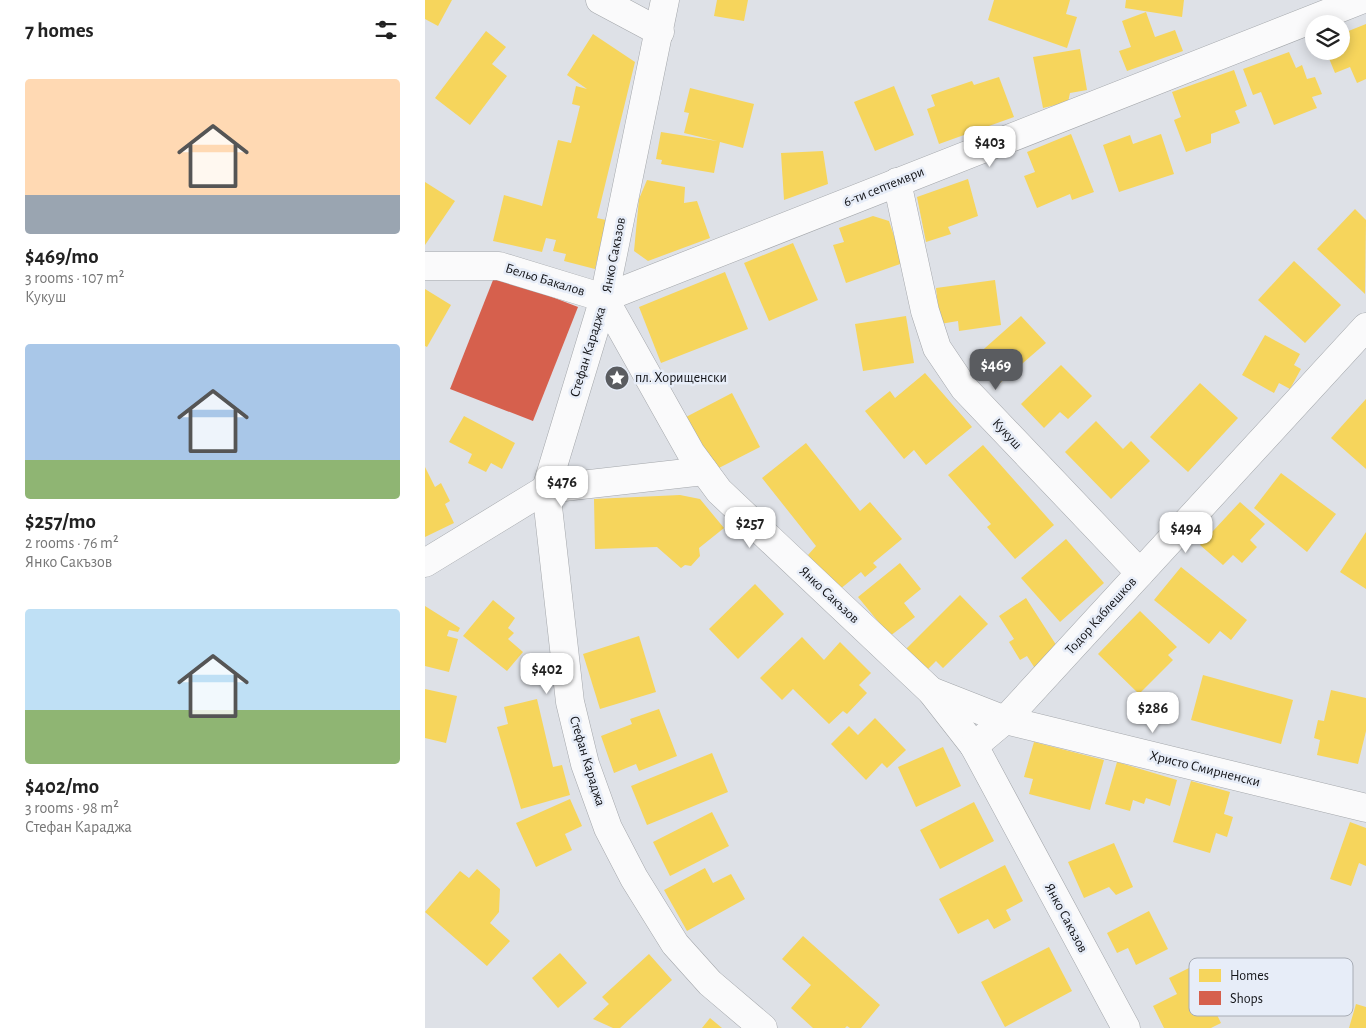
<!DOCTYPE html>
<html lang="en">
<head>
<meta charset="utf-8">
<style>
	body { margin:0; font-family:"Alegreya Sans",sans-serif; background:#f2f2f2; color:#222; height:100vh; display:flex; flex-direction:column; font-size:19px; white-space:nowrap }
	* { box-sizing:border-box; margin:0 }
	p { font-size:16px; color:#767676 }
	.icon { flex:none; width:28px; height:28px; fill:none; stroke:currentColor; stroke-width:2; stroke-linecap:round; stroke-linejoin:round }
	.map { position:relative; flex:1; overflow:hidden }
	.details { display:flex; flex-direction:column; background:#fff; width:425px }
	.details>* { flex:none }
	.tools { position:absolute; left:880px; top:15px; display:grid; gap:10px }
	.tools a { display:grid; place-items:center; width:45px; height:45px; border-radius:50%; background:#fff; box-shadow:0 2px 12px #0003; font-size:25px }
	.price { position:absolute; translate:-50% -42px; padding:0 11px; border-radius:10px; background:#fff; color:#222; font-size:16px; line-height:32px; filter:drop-shadow(0 1px 2px #0008) }
	.price::after { content:''; position:absolute; left:50%; top:30px; width:15px; height:11px; margin-left:-8px; background:inherit; clip-path:polygon(0 0,100% 0,50% 100%) }
	.price.current { background:#5a5c60; color:#fff }
	ul { padding:0; list-style:none }
	li { display:grid; align-content:center; gap:10px; height:265px; padding:0 25px }
	li span { display:grid; place-items:center; height:155px; border-radius:5px; color:#555 }
	li>.icon { margin-inline-start:auto }
	span .icon { width:90px; height:90px; fill:#fffc; stroke-width:1 }
	li b { font-size:21px }
	h2 { display:flex; justify-content:space-between; align-items:center; height:60px; padding:0 25px; font-size:21px }
	main { display:flex; flex:1; min-height:0 }
	.map>svg:first-child { display:block }
</style>
</head>
<body>
<main>
<section class="details">
<h2>7 homes<svg class="icon" aria-label="filters" viewBox="0 0 24 24"><path d="M4 7h16M4 17h16"/><circle cx="9" cy="7" r="2"/><circle cx="15" cy="17" r="2"/></svg></h2>
<ul>
<li><span style="background:linear-gradient(#ffd9b3 75%,#9aa5b1 0)"><svg class="icon" aria-label="home" viewBox="0 0 24 24"><path d="M3 11l9-7 9 7M6 9v11h12V9"/></svg></span><div><b>$469/mo</b><p>3 rooms · 107 m²</p><p>Кукуш</p></div></li>
<li><span style="background:linear-gradient(#a9c7e8 75%,#8fb573 0)"><svg class="icon" aria-label="home" viewBox="0 0 24 24"><path d="M3 11l9-7 9 7M6 9v11h12V9"/></svg></span><div><b>$257/mo</b><p>2 rooms · 76 m²</p><p>Янко Сакъзов</p></div></li>
<li><span style="background:linear-gradient(#bfe0f5 65%,#8fb573 0)"><svg class="icon" aria-label="home" viewBox="0 0 24 24"><path d="M3 11l9-7 9 7M6 9v11h12V9"/></svg></span><div><b>$402/mo</b><p>3 rooms · 98 m²</p><p>Стефан Караджа</p></div></li>
</ul>
</section>
<div class="map">
<svg width="941" height="1028" viewBox="0 0 941 1028">
	<rect width="100%" height="100%" fill="#dee1e7"/>
	<g fill="#f6d55c">
		<path d="M0,0h27l-14,26 -13,-7z"/>
		<path d="M292,0h31l-4,21 -30,-5z"/>
		<path d="M569,0h76l-4,14 11,3 -10,31 -79,-28z"/>
		<path d="M701,0h58l-2,17 -57,-9z"/>
		<path d="M721,12l9,25 20,-7 8,21 -56,20 -8,-20 12,-4 -9,-26z"/>
		<path d="M941,24v55l-9,4 -7,-16 -15,6 -9,-22h15v-17z"/>
		<path d="M61,31l20,16 -14,17 15,12 -37,49 -35,-27z"/>
		<path d="M168,34l42,28 -38,156 9,2 -11,49 -31,-8 2,-7 -13,-3 3,-11 -10,-2 -4,14 -49,-11 11,-46 38,11 16,-66 13,3 9,-37 -8,-2 4,-18 11,3 -20,-14z"/>
		<path d="M655,49l7,41 -17,3 -2,9 -25,6 -10,-51z"/>
		<path d="M864,52l7,16 6,-3 5,14 8,-2 7,17 -10,3 5,11 -43,17 -13,-33 -8,3 -10,-26z"/>
		<path d="M809,70l13,36 -12,5 5,12 -29,11v9l-25,9 -12,-32 7,-3 -9,-25z"/>
		<path d="M574,77l15,40 -75,27 -12,-35 8,-3 -4,-11 41,-14 2,4z"/>
		<path d="M469,86l20,49 -39,16 -21,-49z"/>
		<path d="M265,88l64,16 -11,44 -23,-6 -6,31 -53,-9 1,-4 -6,-1 5,-27 56,9 -33,-8 5,-20 -5,-1z"/>
		<path d="M646,134l23,58 -22,8 -2,-6 -33,14 -13,-32 11,-4 -8,-20z"/>
		<path d="M736,134l13,40 -55,18 -16,-47 27,-10 3,9z"/>
		<path d="M398,151l5,33 -44,16 -3,-47z"/>
		<path d="M543,179l10,37 -30,11 3,7 -25,8 -9,-45z"/>
		<path d="M222,180l38,7 -1,16 13,-2 13,37 -62,23 -14,-10 5,-52z"/>
		<path d="M0,182l30,19 -30,44z"/>
		<path d="M930,209l11,11 -1,74 -48,-45z"/>
		<path d="M448,216l16,5 14,42 -57,20 -13,-38 11,-3 -5,-14z"/>
		<path d="M368,243l25,57 -49,21 -25,-58z"/>
		<path d="M869,261l47,44 -36,38 -47,-43z"/>
		<path d="M300,272l23,57 -87,34 -22,-56z"/>
		<path d="M570,280l6,45 -42,6 -1,-10 -18,3 -4,-36z"/>
		<path d="M0,289l26,16 -24,42 -2,-1z"/>
		<path d="M481,316l8,47 -51,8 -8,-47z"/>
		<path d="M596,316l25,27 -46,40 -24,-27z"/>
		<path d="M840,335l35,19 -6,11 7,4 -11,20 -11,-6 -5,10 -32,-18z"/>
		<path d="M636,365l31,31 -24,23 -8,-7 -16,16 -23,-24z"/>
		<path d="M500,373l47,54 -46,38 -12,-15 -10,9 -39,-48 25,-20 5,7z"/>
		<path d="M775,383l38,35 -50,54 -38,-35z"/>
		<path d="M307,393l28,54 -47,24 -27,-54z"/>
		<path d="M941,399v70l-35,-31z"/>
		<path d="M39,416l51,27 -13,26 -11,-6 -5,9 -18,-9 4,-9 -23,-12z"/>
		<path d="M671,421l27,28 8,-8 19,20 -39,38 -46,-47z"/>
		<path d="M381,443l54,68 10,-9 32,37 -29,24 4,4 -12,10 -4,-5 -22,18 -31,-35 8,-9 -54,-68z"/>
		<path d="M558,445l71,80 -39,34 -28,-32 4,-3 -43,-49z"/>
		<path d="M0,467l10,20 6,-4 9,18 -5,3 9,19 -29,14z"/>
		<path d="M856,473l55,41 -29,38 -53,-44z"/>
		<path d="M255,495l20,4 24,29 -25,20 1,8 -9,10 -6,-1 -4,3 -24,-21 -62,2 -1,-50z"/>
		<path d="M815,502l25,22 -15,16 7,7 -15,16 -9,-8 -10,10 -23,-20z"/>
		<path d="M941,532v57l-26,-17z"/>
		<path d="M641,539l38,44 -44,39 -39,-44z"/>
		<path d="M475,563l21,26 -17,14 11,14 -25,19 -32,-39z"/>
		<path d="M756,567l66,53 -16,20 -11,-9 -11,13 -55,-44z"/>
		<path d="M330,584l29,30 -46,45 -29,-30z"/>
		<path d="M535,595l28,29 -45,44 -7,-7 -9,9 -21,-21z"/>
		<path d="M601,598l36,56 -26,16 -9,-14 -7,4 -11,-18 5,-3 -15,-23z"/>
		<path d="M68,600l22,18 -7,10 6,5 -6,6 15,13 -16,19 -44,-35z"/>
		<path d="M0,606l35,22 -2,4 -9,-2 -2,6 11,3 -9,33 -24,-6z"/>
		<path d="M715,611l37,36 -9,8 5,5 -34,34 -41,-40z"/>
		<path d="M214,636l17,56 -56,17 -17,-55z"/>
		<path d="M377,637l22,23 16,-18 31,31 -12,12 8,8 -20,21 -4,-3 -14,13 -36,-35 -11,11 -22,-22z"/>
		<path d="M778,675l90,25 -12,44 -90,-24z"/>
		<path d="M0,689l32,7 -11,47 -21,-5z"/>
		<path d="M906,690l35,8v33l-8,33 -41,-9 3,-15 -6,-2 4,-18 6,1z"/>
		<path d="M112,699l16,68 9,-2 8,30 -49,14 -24,-82 11,-3 -4,-17z"/>
		<path d="M234,709l18,47 -38,15 -3,-7 -22,9 -13,-37 31,-12 -2,-5z"/>
		<path d="M450,718l31,32 -19,18 -5,-5 -16,17 -35,-36 18,-18 9,9z"/>
		<path d="M609,742l70,18 -14,50 -61,-16 4,-15 -9,-2z"/>
		<path d="M518,747l18,39 -45,21 -18,-40z"/>
		<path d="M287,753l16,39 -81,33 -16,-39z"/>
		<path d="M692,762l60,18 -7,26 -24,-8 -2,6 -11,-4 -3,11 -25,-7z"/>
		<path d="M766,781l39,11 -6,22 9,3 -6,20 -11,-4 -6,20 -37,-11z"/>
		<path d="M145,799l12,27 -17,8 7,16 -36,17 -20,-44z"/>
		<path d="M549,802l20,39 -54,28 -20,-39z"/>
		<path d="M287,812l17,34 -59,30 -17,-34z"/>
		<path d="M925,822l16,6v38l-7,-3 -8,23 -21,-7z"/>
		<path d="M689,843l19,44 -17,8 -7,-8 -25,11 -16,-36z"/>
		<path d="M580,865l18,36 -17,9 5,10 -17,9 -6,-10 -30,15 -19,-35z"/>
		<path d="M280,868l8,15 18,-9 14,25 -58,32 -23,-41z"/>
		<path d="M52,869l23,20 -1,23 -9,11 20,18 -23,25 -62,-54 35,-41 9,7z"/>
		<path d="M724,911l19,38 -32,16 -8,-17 -11,5 -10,-20z"/>
		<path d="M378,936l77,69 -19,23h-11l-3,-2 -2,2h-32l-22,-20 20,-23 -29,-26z"/>
		<path d="M624,947l23,44 -67,36 -24,-45z"/>
		<path d="M135,953l27,30 -29,25 -26,-30z"/>
		<path d="M224,954l23,26 -52,48h-7l-20,-9 16,-15 -7,-7z"/>
		<path d="M768,966l28,57 -10,5h-47l-11,-22 24,-12 -8,-16z"/>
		<path d="M931,1004l10,3v21h-17z"/>
		<path d="M285,1018l12,10h-20z"/>
	</g>
	<path fill="#d6604d" d="M70,275l83,32 -45,114 -83,-32z"/>
	<g fill="none" stroke-linecap="round" stroke-linejoin="round">
		<defs>
			<g id="minor">
				<path d="M175,0l60,32"/>
				<path d="M240,0l-61,298 87,155 28,38 212,200 43,55 152,282"/>
				<path d="M472,182l28,129 12,37 27,40 176,185"/>
				<path d="M0,266h74l105,32"/>
				<path d="M179,298l757,-298"/>
				<path d="M179,298l-58,191 24,213 15,62 23,64 26,50 41,66 35,39 53,45"/>
				<path d="M0,563l121,-74 158,-18"/>
				<path d="M506,691l74,29 361,88"/>
				<path d="M549,746l31,-26 361,-393"/>
			</g>
		</defs>
		<use href="#minor" stroke="#a4a7ab" stroke-width="29"/>
		<use href="#minor" stroke="#fafafb" stroke-width="28"/>
	</g>
	<defs>
		<symbol id="sight-disc" viewBox="-11 -11 22 22"><circle r="9.5" fill="#5a5c60" stroke="#e7edf8"/><path d="M0-6L1.8-2.2L6-1.7L2.9 1.2L3.7 5.4L0 3.3L-3.7 5.4L-2.9 1.2L-6-1.7L-1.8-2.2Z" fill="#fff"/></symbol>
	</defs>
	<g fill-rule="evenodd">
		<use href="#sight-disc" x="178" y="364" width="28" height="28"/>
	</g>
	<g text-anchor="middle" dominant-baseline="central" stroke-width="5" stroke-linejoin="round" paint-order="stroke">
		<g font-size="14" fill="#131418" stroke="#e7edf8">
			<text transform="translate(459 187) rotate(-22)">6-ти септември</text>
			<text transform="translate(189 255) rotate(-79)">Янко Сакъзов</text>
			<text transform="translate(120 280) rotate(17)">Бельо Бакалов</text>
			<text transform="translate(163 352) rotate(-73)">Стефан Караджа</text>
			<text transform="translate(582 434) rotate(47)">Кукуш</text>
			<text transform="translate(404 595) rotate(43)">Янко Сакъзов</text>
			<text transform="translate(676 616) rotate(-48)">Тодор Каблешков</text>
			<text transform="translate(162 761) rotate(73)">Стефан Караджа</text>
			<text transform="translate(780 769) rotate(14)">Христо Смирненски</text>
			<text transform="translate(641 918) rotate(62)">Янко Сакъзов</text>
		</g>
		<g font-size="14" fill="#131418" stroke="#e7edf8" text-anchor="start">
			<text x="210" y="378">пл. Хорищенски</text>
		</g>
	</g>
	<rect x="764" y="958" width="164" height="58" rx="8" fill="#e7edf8" stroke="#a7acb5" stroke-width="1"/>
	<rect x="774" y="969" width="22" height="13" fill="#f6d55c"/>
	<rect x="774" y="991" width="22" height="14" fill="#d6604d"/>
	<g font-size="14" fill="#131418">
		<text x="805" y="980">Homes</text>
		<text x="805" y="1003">Shops</text>
	</g>
</svg>
<div class="tools">
<a><svg class="icon" aria-label="layers" viewBox="0 0 24 24"><path d="M12 4l9 5-9 5-9-5zM3 14l9 5 9-5"/></svg></a>
</div>
<b class="price" style="left:565px;top:168px">$403</b>
<b class="price current" style="left:571px;top:391px">$469</b>
<b class="price" style="left:137px;top:508px">$476</b>
<b class="price" style="left:325px;top:549px">$257</b>
<b class="price" style="left:761px;top:554px">$494</b>
<b class="price" style="left:122px;top:695px">$402</b>
<b class="price" style="left:728px;top:734px">$286</b>
</div>
</main>
</body>
</html>
